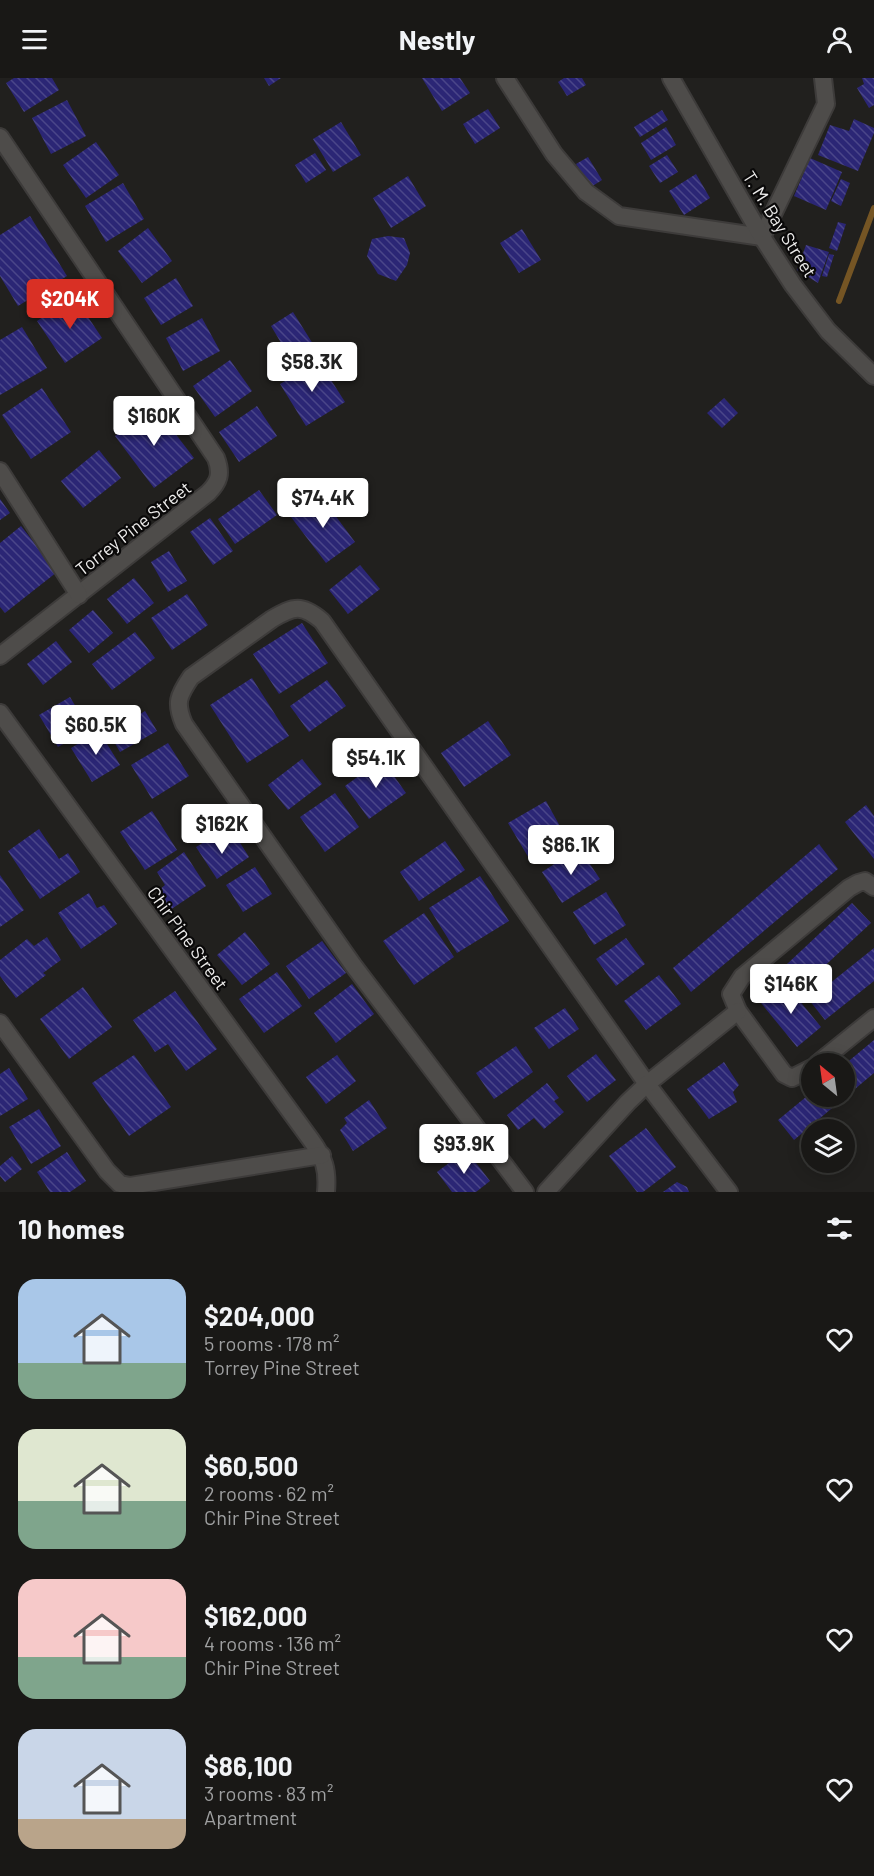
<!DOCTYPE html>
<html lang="en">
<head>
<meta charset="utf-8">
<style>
	body { margin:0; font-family:Barlow,sans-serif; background:#22211f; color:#f1f3f6; height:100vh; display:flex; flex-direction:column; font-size:22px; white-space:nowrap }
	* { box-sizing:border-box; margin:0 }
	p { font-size:20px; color:#9fa0a1 }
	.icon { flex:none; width:33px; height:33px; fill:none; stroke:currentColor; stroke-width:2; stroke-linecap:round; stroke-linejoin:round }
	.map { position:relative; height:1114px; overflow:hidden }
	.side { display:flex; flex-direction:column; background:#191816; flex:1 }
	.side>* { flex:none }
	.needle { width:39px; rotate:331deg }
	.tools { position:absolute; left:801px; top:975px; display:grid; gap:12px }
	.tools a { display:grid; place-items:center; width:54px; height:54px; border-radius:50%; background:#191816; box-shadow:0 3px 15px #0003,0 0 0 2px #373735; font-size:30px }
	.price { position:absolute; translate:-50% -51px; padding:0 14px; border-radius:6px; background:#fff; color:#222; font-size:20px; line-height:39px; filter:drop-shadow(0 2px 3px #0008) }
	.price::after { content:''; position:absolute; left:50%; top:36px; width:18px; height:14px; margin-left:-9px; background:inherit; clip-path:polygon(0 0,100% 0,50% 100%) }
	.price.active { background:#d93025; color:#fff }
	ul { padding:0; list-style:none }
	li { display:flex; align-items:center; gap:18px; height:150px; padding:0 18px }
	li span { display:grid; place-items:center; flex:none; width:168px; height:120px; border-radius:18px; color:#555 }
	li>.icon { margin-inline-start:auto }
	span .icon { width:72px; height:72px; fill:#fffc; stroke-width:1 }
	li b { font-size:26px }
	h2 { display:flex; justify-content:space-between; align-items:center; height:72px; padding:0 18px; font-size:26px }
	header { display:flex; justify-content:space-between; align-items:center; height:78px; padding:0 18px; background:#191816; font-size:27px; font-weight:700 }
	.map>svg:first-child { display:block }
</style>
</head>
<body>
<header><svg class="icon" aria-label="menu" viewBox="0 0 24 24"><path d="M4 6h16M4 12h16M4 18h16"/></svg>Nestly<svg class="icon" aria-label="person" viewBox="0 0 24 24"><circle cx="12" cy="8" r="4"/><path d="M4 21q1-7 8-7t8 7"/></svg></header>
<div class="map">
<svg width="874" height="1114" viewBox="0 0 874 1114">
	<defs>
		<pattern id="building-back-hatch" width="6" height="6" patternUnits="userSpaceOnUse" patternTransform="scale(1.5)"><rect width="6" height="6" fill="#2b2675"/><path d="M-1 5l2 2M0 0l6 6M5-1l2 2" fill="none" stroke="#4a4689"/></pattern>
	</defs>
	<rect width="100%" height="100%" fill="#21201e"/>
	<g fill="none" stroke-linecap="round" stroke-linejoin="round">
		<path stroke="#755524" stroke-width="6" d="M839,223l35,-93"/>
	</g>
	<g fill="url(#building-back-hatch)">
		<path d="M14,0h38l7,12 -35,22 -18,-29z"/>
		<path d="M264,0h17l-12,8z"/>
		<path d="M422,0h38l10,15 -28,18z"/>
		<path d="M564,0h18l4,7 -19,11 -9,-14z"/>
		<path d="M862,0h12v27l-5,3 -12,-20 7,-4z"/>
		<path d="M67,22l19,36 -35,18 -19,-36z"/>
		<path d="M488,31l12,19 -25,16 -12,-20z"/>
		<path d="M662,32l6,10 -28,17 -6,-10z"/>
		<path d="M854,41l20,9v5l-16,38 -40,-16 12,-30 19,6z"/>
		<path d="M341,44l20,33 -28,17 -20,-33z"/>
		<path d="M666,49l10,18 -25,15 -10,-17z"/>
		<path d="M96,64l23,33 -33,23 -23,-33z"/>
		<path d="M315,75l11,17 -20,13 -11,-18z"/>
		<path d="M667,77l11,17 -18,11 -11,-17z"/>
		<path d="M588,79l14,23 -11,7 -15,-23z"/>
		<path d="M810,80l32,14 -16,38 -32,-14z"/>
		<path d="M696,96l14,24 -26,17 -15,-24z"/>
		<path d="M408,98l18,30 -35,22 -18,-30z"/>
		<path d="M841,101l9,4 -9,23 -10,-5z"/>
		<path d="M123,105l21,36 -38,23 -21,-36z"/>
		<path d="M30,138l37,60 -49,30 -18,-30v-41z"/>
		<path d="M838,144l8,2 -9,27 -8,-3z"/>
		<path d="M148,150l24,33 -30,22 -24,-32z"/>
		<path d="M522,151l19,31 -22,13 -19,-30z"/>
		<path d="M388,158l16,2 6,15 -3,12 -11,16 -18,-7 -11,-18 5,-17z"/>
		<path d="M806,167l23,7 -11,31 -21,-13z"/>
		<path d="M829,176l5,1 -7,22 -5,-1z"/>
		<path d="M176,200l17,28 -32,19 -17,-27z"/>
		<path d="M74,218l28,42 -37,25 -28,-42z"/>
		<path d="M293,234l20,32 -23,14 -19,-32z"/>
		<path d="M202,240l18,33 -37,20 -17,-33z"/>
		<path d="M22,249l25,41 -47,27v-55z"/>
		<path d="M230,282l22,31 -37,26 -22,-31z"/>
		<path d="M319,283l26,41 -39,24 -26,-42z"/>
		<path d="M42,310l29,44 -40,27 -29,-44z"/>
		<path d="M724,320l14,15 -16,15 -15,-15z"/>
		<path d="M154,328l40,52 -40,30 -39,-52z"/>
		<path d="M257,328l20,30 -38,26 -20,-30z"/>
		<path d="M99,372l22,28 -38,30 -22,-27z"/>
		<path d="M259,412l18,25 -42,29 -17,-25z"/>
		<path d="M320,417l35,47 -29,21 -35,-46z"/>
		<path d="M0,421l10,14 -10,7z"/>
		<path d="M210,440l23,33 -20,14 -23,-33z"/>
		<path d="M21,448l36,46 -52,41 -5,-6v-64z"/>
		<path d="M169,473l18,30 -19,11 -17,-30z"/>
		<path d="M360,487l20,24 -32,25 -19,-24z"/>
		<path d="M134,500l20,25 -27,21 -20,-25z"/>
		<path d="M187,516l21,31 -36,25 -21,-32z"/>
		<path d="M93,532l20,23 -24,20 -20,-23z"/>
		<path d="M302,545l26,40 -49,31 -26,-40z"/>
		<path d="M135,554l20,26 -43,32 -20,-26z"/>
		<path d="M56,563l16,21 -29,23 -16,-21z"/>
		<path d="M252,600l37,58 -42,27 -37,-58z"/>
		<path d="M327,602l19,26 -37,26 -19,-26z"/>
		<path d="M70,619l19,32 -31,18 -19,-32z"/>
		<path d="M145,633l12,20 -37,21 -11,-19z"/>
		<path d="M488,643l23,34 -47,32 -23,-34z"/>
		<path d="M99,653l21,34 -28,17 -21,-34z"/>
		<path d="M168,665l21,33 -37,23 -21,-34z"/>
		<path d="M302,681l20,25 -34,26 -20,-25z"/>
		<path d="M382,681l24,34 -37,26 -24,-33z"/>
		<path d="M335,715l24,34 -34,25 -25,-35z"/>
		<path d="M546,723l21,38 -37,21 -22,-37z"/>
		<path d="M866,727l8,11v43l-29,-37z"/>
		<path d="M152,733l25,39 -32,20 -25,-38z"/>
		<path d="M39,751l20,30 9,-6 12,19 -40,27 -32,-48z"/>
		<path d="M217,756l6,8 14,-4 12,19 -32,22 -21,-32z"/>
		<path d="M445,763l20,29 -46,31 -19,-29z"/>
		<path d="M819,766l19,25 -147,123 -18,-24z"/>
		<path d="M579,770l21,31 -38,24 -20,-31z"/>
		<path d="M184,774l22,34 -36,24 -12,-19 7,-6 -8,-13z"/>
		<path d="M255,789l17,27 -29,18 -17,-27z"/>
		<path d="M0,797l24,35 -24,17z"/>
		<path d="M480,798l29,45 -52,32 -28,-45z"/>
		<path d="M606,814l20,33 -32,20 -21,-33z"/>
		<path d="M89,815l8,15 7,-3 13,19 -36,25 -23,-36z"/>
		<path d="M852,825l19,20 -67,62 -18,-20z"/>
		<path d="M424,835l30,44 -40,28 -31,-44z"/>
		<path d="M245,854l25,32 -28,21 -25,-30z"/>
		<path d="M47,859l14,23 -18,13 3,2 -30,23 -16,-22v-16l27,-21 7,7z"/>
		<path d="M626,860l19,26 -29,22 -20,-27z"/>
		<path d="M322,863l24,32 -37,26 -23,-33z"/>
		<path d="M874,870v33l-49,39 -16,-20z"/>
		<path d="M277,894l25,34 -38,27 -25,-34z"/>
		<path d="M659,897l22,29 -35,26 -22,-29z"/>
		<path d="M785,905l36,44 -24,20 -36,-44z"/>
		<path d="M352,906l22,30 -38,29 -22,-30z"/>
		<path d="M83,909l29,40 -43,32 -29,-40z"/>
		<path d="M175,913l42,58 -31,22 -18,-27 -13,8 -22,-32z"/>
		<path d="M565,930l14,21 -30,20 -15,-21z"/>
		<path d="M874,962v33l-80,67 -16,-20 34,-28v4h32v-31z"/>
		<path d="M516,968l17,26 -39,27 -18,-26z"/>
		<path d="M596,976l20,26 -29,22 -20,-26z"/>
		<path d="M134,977l37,52 -42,29 -37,-53z"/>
		<path d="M337,977l19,26 -30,23 -20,-27z"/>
		<path d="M724,984l15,23 -6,7 4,10 -28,17 -22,-30z"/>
		<path d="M9,990l19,31 -28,17v-42z"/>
		<path d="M547,1005l12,15 -5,3 10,11 -20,17 -10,-11 -16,12 -11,-15z"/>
		<path d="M369,1022l18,28 -34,23 -13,-21 7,-7 -3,-5z"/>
		<path d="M39,1031l22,37 -30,18 -22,-37z"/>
		<path d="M646,1050l30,39 -33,25h-6l-28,-36z"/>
		<path d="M466,1072l24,31 -14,11h-24l-15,-20z"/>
		<path d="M67,1074l19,29 -16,11h-20l-13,-20z"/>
		<path d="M12,1078l10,13 -17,13 -5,-6v-10z"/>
		<path d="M677,1104l10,5 2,5h-26z"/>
	</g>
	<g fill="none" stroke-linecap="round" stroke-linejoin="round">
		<defs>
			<g id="minor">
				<path d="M505,0l49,76 32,38 33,24 143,21 64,-133 -3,-26"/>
				<path d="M671,0l91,159 31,48 35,46 46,45"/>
				<path d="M0,59l216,321c6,16 3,24 -8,35l-208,163"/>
				<path d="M0,393l79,124"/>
				<path d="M0,635l311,427c13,18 17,29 15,52"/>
				<path d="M0,945l107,148 13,13 10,2 192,-31"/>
				<path d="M817,986l57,-46"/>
				<path d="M812,990l-20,10 -8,-4 -46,-63 -7,-17 11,-17 107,-89 9,-5 7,-2 9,6"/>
				<path d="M525,1114l-172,-227 -169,-241c-9,-21 -6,-28 7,-47l81,-58c22,-13 30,-15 50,2l325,463 82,108"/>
				<path d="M546,1114l82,-90 19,-18 91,-73"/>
			</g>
		</defs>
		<use href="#minor" stroke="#3d3b3a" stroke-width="20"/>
		<use href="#minor" stroke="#4e4c4a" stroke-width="16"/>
	</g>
	<g text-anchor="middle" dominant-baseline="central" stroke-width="4.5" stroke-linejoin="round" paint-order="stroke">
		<g font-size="18" fill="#eeedec" stroke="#0a0909">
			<text transform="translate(780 146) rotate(58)">T. M. Bay Street</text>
			<text transform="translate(133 450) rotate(-38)">Torrey Pine Street</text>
			<text transform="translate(188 860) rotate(54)">Chir Pine Street</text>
		</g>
	</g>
</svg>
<div class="tools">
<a><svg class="needle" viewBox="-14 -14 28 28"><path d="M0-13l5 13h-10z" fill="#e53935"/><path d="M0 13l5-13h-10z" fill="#9fa0a1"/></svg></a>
<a><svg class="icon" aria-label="layers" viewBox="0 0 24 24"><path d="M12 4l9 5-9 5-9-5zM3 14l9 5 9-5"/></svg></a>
</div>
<b class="price active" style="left:70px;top:252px">$204K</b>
<b class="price" style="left:312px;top:315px">$58.3K</b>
<b class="price" style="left:154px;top:369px">$160K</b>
<b class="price" style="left:323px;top:451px">$74.4K</b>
<b class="price" style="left:96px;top:678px">$60.5K</b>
<b class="price" style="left:376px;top:711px">$54.1K</b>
<b class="price" style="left:222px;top:777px">$162K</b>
<b class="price" style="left:571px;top:798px">$86.1K</b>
<b class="price" style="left:791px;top:937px">$146K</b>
<b class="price" style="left:464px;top:1097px">$93.9K</b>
</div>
<section class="side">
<h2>10 homes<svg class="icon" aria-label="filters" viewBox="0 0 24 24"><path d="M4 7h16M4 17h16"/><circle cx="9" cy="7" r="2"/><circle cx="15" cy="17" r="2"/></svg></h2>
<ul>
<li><span style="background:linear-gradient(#a9c7e8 70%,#7fa58c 0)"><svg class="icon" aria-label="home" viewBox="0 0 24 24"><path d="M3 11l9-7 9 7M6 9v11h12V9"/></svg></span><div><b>$204,000</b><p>5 rooms · 178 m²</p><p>Torrey Pine Street</p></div><svg class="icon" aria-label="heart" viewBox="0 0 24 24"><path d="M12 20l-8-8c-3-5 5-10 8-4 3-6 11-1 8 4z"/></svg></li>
<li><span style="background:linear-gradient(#dfe7d0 60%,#7fa58c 0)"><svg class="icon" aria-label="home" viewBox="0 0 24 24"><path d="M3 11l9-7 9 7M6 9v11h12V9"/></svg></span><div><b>$60,500</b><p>2 rooms · 62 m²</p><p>Chir Pine Street</p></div><svg class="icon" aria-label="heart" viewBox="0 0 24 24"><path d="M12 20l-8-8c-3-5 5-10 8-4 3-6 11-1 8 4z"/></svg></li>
<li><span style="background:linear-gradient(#f6c9c9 65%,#7fa58c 0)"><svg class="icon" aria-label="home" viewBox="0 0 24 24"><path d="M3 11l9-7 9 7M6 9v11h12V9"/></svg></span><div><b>$162,000</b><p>4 rooms · 136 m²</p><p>Chir Pine Street</p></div><svg class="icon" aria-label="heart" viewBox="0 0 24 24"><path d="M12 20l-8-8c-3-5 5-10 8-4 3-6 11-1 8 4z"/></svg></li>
<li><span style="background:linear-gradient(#c9d6e8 75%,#b9a48a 0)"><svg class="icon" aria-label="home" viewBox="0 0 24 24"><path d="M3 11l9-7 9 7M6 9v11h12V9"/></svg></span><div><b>$86,100</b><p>3 rooms · 83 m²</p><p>Apartment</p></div><svg class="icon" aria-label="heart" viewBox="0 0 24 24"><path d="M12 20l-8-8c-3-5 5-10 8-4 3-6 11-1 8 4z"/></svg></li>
</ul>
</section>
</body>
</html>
